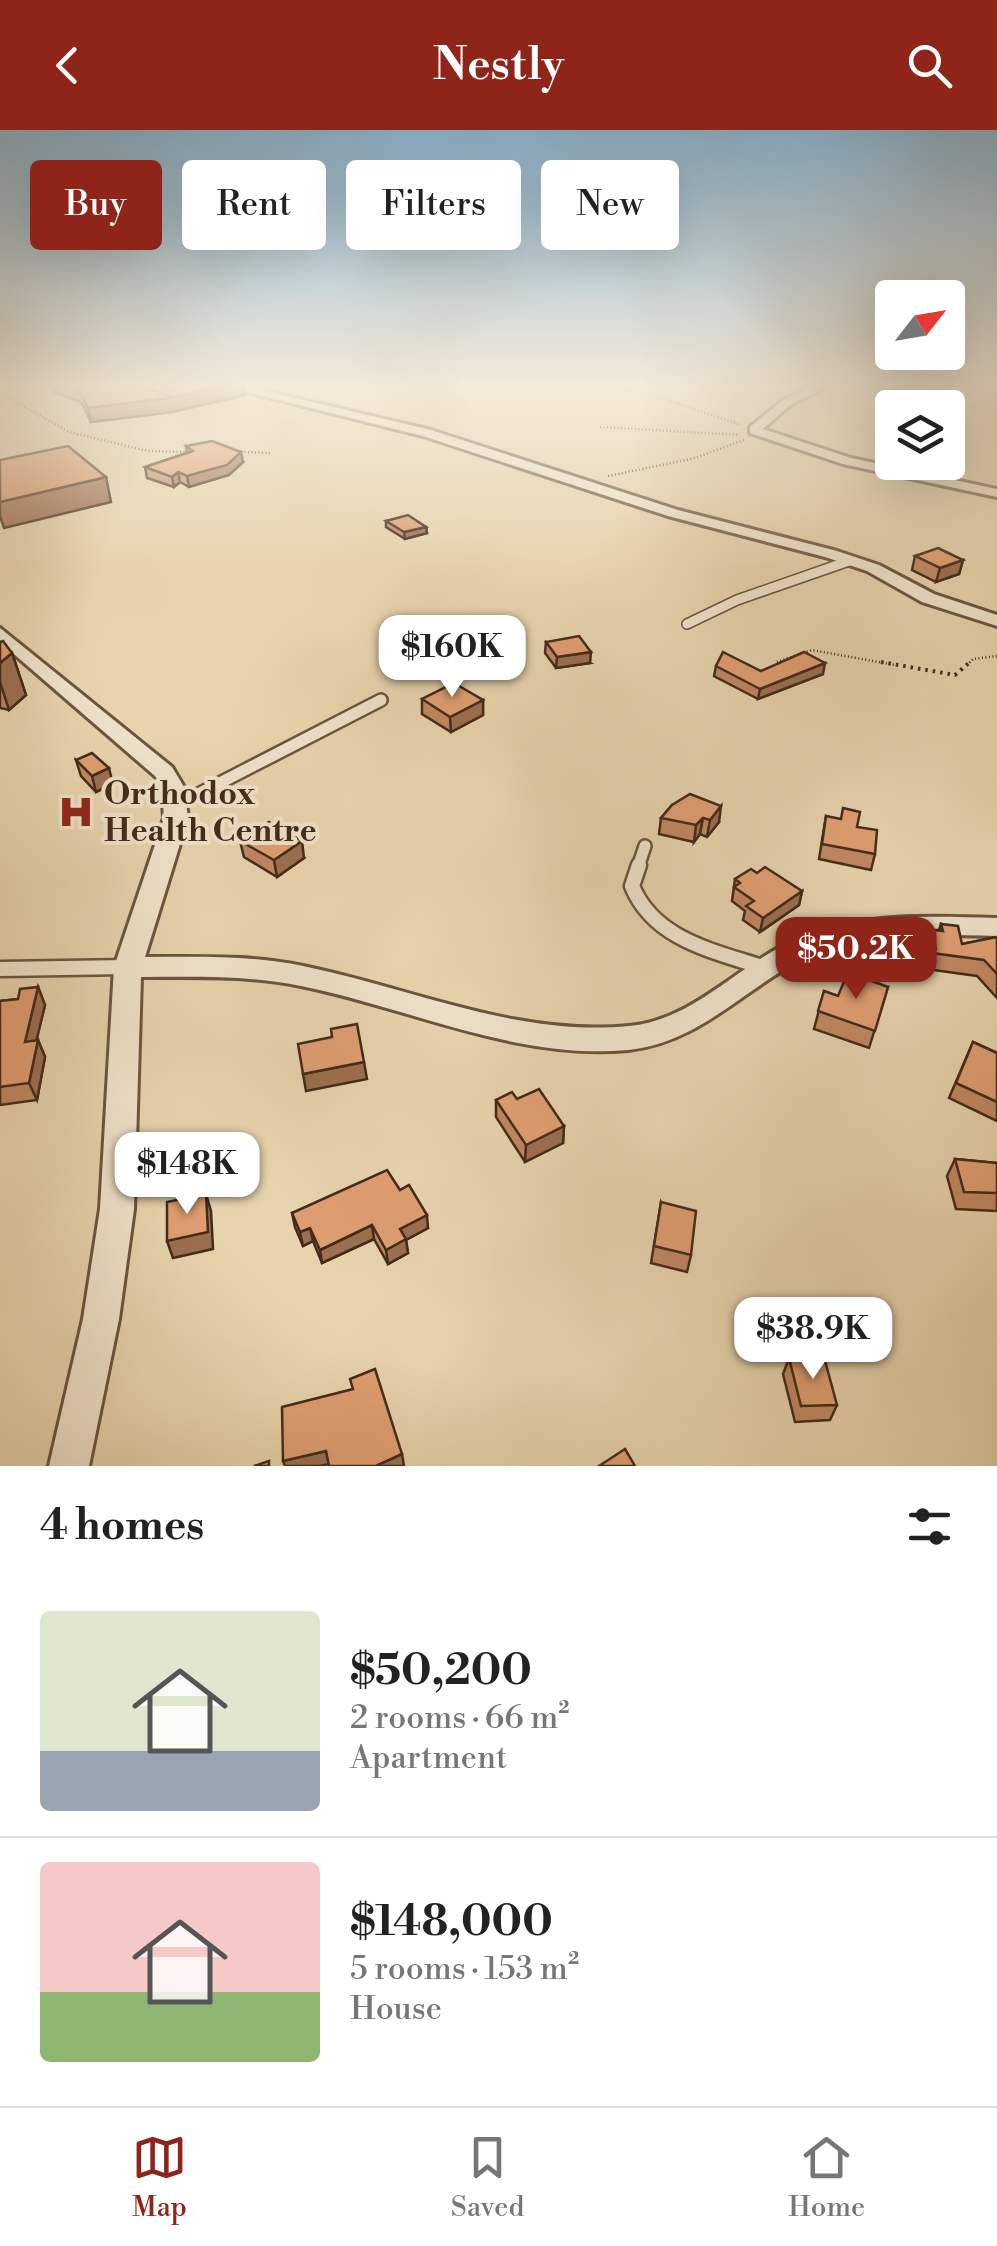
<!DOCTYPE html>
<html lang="en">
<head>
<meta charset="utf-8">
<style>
	body { margin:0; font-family:"Libre Bodoni",serif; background:#f6f6f6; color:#222; height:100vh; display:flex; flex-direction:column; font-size:38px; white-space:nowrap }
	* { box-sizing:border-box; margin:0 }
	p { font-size:32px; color:#767676 }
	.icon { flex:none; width:55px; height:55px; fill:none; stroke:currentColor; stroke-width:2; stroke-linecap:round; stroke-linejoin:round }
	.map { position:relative; height:1336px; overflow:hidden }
	.panel { display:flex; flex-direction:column; background:#fff; flex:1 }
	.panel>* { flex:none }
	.guide { position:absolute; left:30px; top:30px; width:938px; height:90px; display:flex; gap:20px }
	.needle { width:65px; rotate:59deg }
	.tools { position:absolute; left:875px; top:150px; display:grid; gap:20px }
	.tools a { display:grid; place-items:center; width:90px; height:90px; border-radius:10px; background:#fff; box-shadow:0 10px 40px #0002; font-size:50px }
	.price { position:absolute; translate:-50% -85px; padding:0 22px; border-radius:20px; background:#fff; color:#222; font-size:32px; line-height:65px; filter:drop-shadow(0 2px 5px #0008) }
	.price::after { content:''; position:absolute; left:50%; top:60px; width:30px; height:22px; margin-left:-15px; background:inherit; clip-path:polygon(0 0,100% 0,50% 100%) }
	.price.selected { background:#8f2418; color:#fff }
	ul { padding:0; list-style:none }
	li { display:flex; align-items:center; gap:30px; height:250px; padding:0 40px }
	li+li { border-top:2px solid #e0e0e0 }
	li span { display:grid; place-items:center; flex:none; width:280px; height:200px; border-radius:10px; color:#555 }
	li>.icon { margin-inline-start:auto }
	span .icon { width:120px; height:120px; fill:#fffc; stroke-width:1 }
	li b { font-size:42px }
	h2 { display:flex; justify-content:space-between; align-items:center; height:120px; padding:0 40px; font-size:42px }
	.pill { padding:0 35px; border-radius:10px; background:#fff; box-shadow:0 10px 40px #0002; font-size:35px; line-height:90px }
	.pill.selected { background:#8f2418; color:#fff }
	header { display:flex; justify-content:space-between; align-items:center; height:130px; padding:0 40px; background:#8f2418; color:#fff; font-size:45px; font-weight:600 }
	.tabs { display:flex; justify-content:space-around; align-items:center; height:140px; border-top:2px solid #e0e0e0; background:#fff; font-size:28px; color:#767676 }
	.tabs a { display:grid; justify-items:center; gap:5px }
	.tabs .selected { color:#8f2418 }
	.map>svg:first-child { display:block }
</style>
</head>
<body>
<header><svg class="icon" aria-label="back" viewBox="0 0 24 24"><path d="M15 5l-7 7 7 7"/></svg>Nestly<svg class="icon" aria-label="search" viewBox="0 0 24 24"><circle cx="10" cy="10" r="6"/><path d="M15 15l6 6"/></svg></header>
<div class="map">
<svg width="997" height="1336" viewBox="0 0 997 1336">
	<rect width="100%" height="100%" fill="#e7d3ad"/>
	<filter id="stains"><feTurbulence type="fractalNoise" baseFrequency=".002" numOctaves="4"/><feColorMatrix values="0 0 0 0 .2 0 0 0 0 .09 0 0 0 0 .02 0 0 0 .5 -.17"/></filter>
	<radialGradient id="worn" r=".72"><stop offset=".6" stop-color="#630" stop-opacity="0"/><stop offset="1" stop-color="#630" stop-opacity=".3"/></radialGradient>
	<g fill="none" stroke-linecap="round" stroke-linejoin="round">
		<defs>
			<path id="lane-far3" d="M891,340l8,-8"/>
			<path id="lane-far2" d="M687,494l50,-24 112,-39"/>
			<g id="lane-far1">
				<path d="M177,675l204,-105"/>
				<path d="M638,737l7,-21"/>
			</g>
			<g id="lane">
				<path d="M639,735l-7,21c22,54 82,65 133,82"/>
				<path d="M0,839l128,-2"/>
			</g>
			<g id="street">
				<path d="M219,255h21l191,45 247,80 159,41 42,14 55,29 63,21v11l-75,-24 -55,-31 -42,-14 -157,-41 -245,-80z"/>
				<path d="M815,255h15l-40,20 -27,24 88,29 146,31v8l-154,-33 -93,-31v-6l32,-26z"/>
				<path d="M0,498l172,139 12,20 4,31 -43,139c53,0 106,-2 158,9 108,22 214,71 326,60 59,-5 102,-53 153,-80 65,-34 143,-30 215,-28v18c-64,-1 -136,-7 -195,23 -59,31 -104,84 -174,91 -113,10 -218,-42 -327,-64 -53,-11 -106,-9 -160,-9l-7,232 -15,110 -30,147h-40l34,-147 17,-110 14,-242 50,-149 -2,-31 -7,-11 -155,-134z"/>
			</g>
		</defs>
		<use href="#lane-far3" stroke="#6b553f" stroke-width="9"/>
		<use href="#lane-far2" stroke="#6b553f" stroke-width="12"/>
		<use href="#lane-far1" stroke="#6b553f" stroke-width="16"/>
		<use href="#lane" stroke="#6b553f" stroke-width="19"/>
		<use href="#street" stroke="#6b553f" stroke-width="6"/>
		<g stroke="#422b1a" stroke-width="2.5" stroke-dasharray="1 2.5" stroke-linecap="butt">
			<path d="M562,255h15"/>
			<path d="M596,255l60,11 85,29"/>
			<path d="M0,263l69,39 79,19 43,1"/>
			<path d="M600,297l140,8"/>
			<path d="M241,322l29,1"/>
			<path d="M608,346l87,-18 49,-18"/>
			<path d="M777,532l35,-12 83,15"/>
			<path d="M967,535l6,-6 24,-3"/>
		</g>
		<path stroke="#422b1a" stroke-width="4" stroke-dasharray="2.5 5" stroke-linecap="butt" d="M881,532l74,13 15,-13"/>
		<use href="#lane-far3" stroke="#efe2ca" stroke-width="6"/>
		<use href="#lane-far2" stroke="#efe2ca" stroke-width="9"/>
		<use href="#lane-far1" stroke="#efe2ca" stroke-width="11"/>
		<use href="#lane" stroke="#efe2ca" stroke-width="14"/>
		<use href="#street" fill="#efe2ca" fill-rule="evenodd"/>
	</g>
	<g fill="#c08862" stroke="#422b1a" stroke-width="2.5">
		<path d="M53,255h84l31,10 7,-10h69l1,10 -73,17 -81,10 -10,-20 -27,-10z"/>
		<path d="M955,255l-34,18 -45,-8 2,-9z"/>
		<path d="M186,316l57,16 -14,13 -40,12 -9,-5 -6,5 -27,-9 -2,-11 42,-14z"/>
		<path d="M386,391l40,6 1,6 -22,6 -19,-12z"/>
		<path d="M915,426l48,4 -4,14 -23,8 -24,-12z"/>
		<path d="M0,512l12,11 14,42 -17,15 -9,-2z"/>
		<path d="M546,512l44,21 -34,5 -11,-15z"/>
		<path d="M716,536l45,5 62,3 -65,25 -44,-23z"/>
		<path d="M422,569l61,1v15l-32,17 -29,-18z"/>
		<path d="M76,630l37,24 -17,8 -15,-16z"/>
		<path d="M672,675l47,17 -12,15 -7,-3 -6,8 -35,-8 2,-16z"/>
		<path d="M826,686l31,11 18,27 -4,16 -52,-11z"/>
		<path d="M240,711l64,17 -27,19 -33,-20z"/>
		<path d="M757,743l45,18 -3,14 -39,27 -17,-12 2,-9 -13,-10 3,-22z"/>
		<path d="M941,794l21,20 35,-7v61l-20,-22 -51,-7 3,-9 -3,-14 6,-16h7z"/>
		<path d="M38,857l7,18 -9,35h2l7,17 -8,43 -37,5v-104l18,-2z"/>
		<path d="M888,857l-19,61 -55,-19 10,-38 14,5z"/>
		<path d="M973,912l24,11v68l-48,-23z"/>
		<path d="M517,969l47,27 -1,17 -38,19 -29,-45v-17z"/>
		<path d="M955,1029l42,4v48l-41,-2 -9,-33z"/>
		<path d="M400,1060l28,38 -22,12 2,13 -20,11 -14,-25 -52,24 -9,-22 -10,5 -8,-19 -3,-14z"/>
		<path d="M661,1072l30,53 -4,17 -36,-9z"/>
		<path d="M789,1228l48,47 -7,15 -35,2 -12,-48z"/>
	</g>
	<g fill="#9c6f50" stroke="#422b1a" stroke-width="2.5">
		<path d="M227,255h17l1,10 -73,17 -81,10 -3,-14z"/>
		<path d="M940,255h15l-34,18 2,-9z"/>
		<path d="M241,322l2,10 -14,13 -40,12 -2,-11z"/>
		<path d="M178,342l2,10 -6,5 -2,-10z"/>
		<path d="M106,347l5,25 -107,26 -4,-12v-14z"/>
		<path d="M426,397l1,6 -22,6 -1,-7z"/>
		<path d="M963,430l-4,14 -23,8 4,-14z"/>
		<path d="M591,522l-1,11 -34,5 1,-11z"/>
		<path d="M12,523l14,42 -17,15 -9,-28v-19z"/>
		<path d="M825,533l-2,11 -65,25 2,-10z"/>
		<path d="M483,570v15l-32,17 -1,-15z"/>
		<path d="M109,638l4,16 -17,8 -4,-16z"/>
		<path d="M721,676l-2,16 -12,15 3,-17z"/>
		<path d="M703,688l-3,16 -6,8 2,-17z"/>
		<path d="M302,711l2,17 -27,19 -3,-17z"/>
		<path d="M802,761l-3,14 -39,27 3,-14z"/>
		<path d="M38,857l7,18 -13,54 -7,-17z"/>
		<path d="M38,910l7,17 -8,43 -8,-17z"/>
		<path d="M364,932l3,17 -61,12 -3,-17z"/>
		<path d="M564,996l-1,17 -38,19 1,-17z"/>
		<path d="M206,1064l5,17 2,38 -40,9 -6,-17z"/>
		<path d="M427,1085l1,13 -22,12 2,13 -20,11 -2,-14 14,-21z"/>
		<path d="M372,1095l2,14 -52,24 -2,-13z"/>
		<path d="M310,1098l3,13 -10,5 -3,-14z"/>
		<path d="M326,1321l3,13 -9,2h-35l-2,-5z"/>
		<path d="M402,1324l2,12h-25l-1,-1z"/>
	</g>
	<g fill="#df9e72" stroke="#422b1a" stroke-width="2.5">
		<path d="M69,255h68l31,11 -2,-8 9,-3h52l-58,13 -81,10 -10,-20z"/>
		<path d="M881,255h59l-17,9 -45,-8z"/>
		<path d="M212,311l29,11 -14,13 -40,11 -9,-4 -6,5 -27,-10 48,-16 -7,-5z"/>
		<path d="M68,316l38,31 -106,25v-42z"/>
		<path d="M408,385l18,12 -22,5 -18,-11z"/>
		<path d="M938,418l25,12 -23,8 -25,-12z"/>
		<path d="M579,506l12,16 -34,5 -11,-15z"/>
		<path d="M3,511l9,12 -12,10v-21z"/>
		<path d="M723,522l38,19 43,-19 21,11 -65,26 -44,-23z"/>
		<path d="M454,553l29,17 -33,17 -28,-18z"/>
		<path d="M92,623l17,15 -17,8 -16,-16z"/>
		<path d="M690,664l31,12 -11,14 -7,-2 -7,7 -35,-7 11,-13z"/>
		<path d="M843,678l17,4 -3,15 20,3 -2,24 -53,-10 4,-28 15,3z"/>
		<path d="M269,692l33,19 -28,19 -34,-19z"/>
		<path d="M765,737l37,24 -39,27 -17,-12 8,-5 -20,-14 6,-4 -5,-4 16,-10 6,4z"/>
		<path d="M941,794l17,2 4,18 35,-7v37l-13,-14 -52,-7 4,-4 -4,-19 11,1z"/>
		<path d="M848,842l40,15 -13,44 -57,-20 6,-20 14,5z"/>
		<path d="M38,857l-13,55 13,-2 -9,43 -29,4v-86l18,-2 2,-10z"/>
		<path d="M357,894l7,38 -61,12 -5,-30 34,-7 -1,-8z"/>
		<path d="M973,912l24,11v49l-41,-19z"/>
		<path d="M539,959l25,37 -38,19 -30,-45 16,-8 5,7z"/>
		<path d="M955,1029l42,4v30l-33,-1z"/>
		<path d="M387,1040l13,20 9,-5 18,30 -27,14 6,10 -20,11 -14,-25 -52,25 -10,-22 -10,4 -8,-19z"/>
		<path d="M206,1064l2,38 -41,9v-39z"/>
		<path d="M661,1072l35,9 -5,44 -37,-9z"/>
		<path d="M824,1227l13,48 -36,1 -12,-48z"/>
		<path d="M375,1239l27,85 -24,11 1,1h-50l-3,-15 -43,10 -1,-54 71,-18 -3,-10z"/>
		<path d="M625,1319l10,17h-36z"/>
		<path d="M269,1331v5h-15z"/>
	</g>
	<linearGradient id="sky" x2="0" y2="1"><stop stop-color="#89b5d3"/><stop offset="0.58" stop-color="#f4ebda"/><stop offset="1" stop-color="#f4ebda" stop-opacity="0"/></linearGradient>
	<rect width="997" height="442" fill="url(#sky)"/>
	<defs>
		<symbol id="hospital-bare" viewBox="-9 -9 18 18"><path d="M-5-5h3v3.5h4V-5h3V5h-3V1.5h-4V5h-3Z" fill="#8f2418" stroke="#efe2ca" stroke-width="2.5" paint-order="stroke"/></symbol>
	</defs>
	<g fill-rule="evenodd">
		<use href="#hospital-bare" x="51" y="657" width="50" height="50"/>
	</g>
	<g text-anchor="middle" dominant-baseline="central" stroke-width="8" stroke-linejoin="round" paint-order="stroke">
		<g font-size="32" font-weight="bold" fill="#422b1a" stroke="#efe2ca" text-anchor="start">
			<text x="104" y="664">Orthodox<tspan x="104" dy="37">Health Centre</tspan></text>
		</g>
	</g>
	<rect width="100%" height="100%" filter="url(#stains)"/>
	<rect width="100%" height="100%" fill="url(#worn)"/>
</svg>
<div class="tools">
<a><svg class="needle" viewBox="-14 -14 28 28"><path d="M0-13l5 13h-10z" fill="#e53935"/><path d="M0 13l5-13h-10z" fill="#767676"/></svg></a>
<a><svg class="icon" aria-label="layers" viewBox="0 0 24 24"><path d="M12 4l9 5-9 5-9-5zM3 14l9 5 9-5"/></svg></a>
</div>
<b class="price" style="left:452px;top:570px">$160K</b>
<b class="price selected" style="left:856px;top:872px">$50.2K</b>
<b class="price" style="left:187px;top:1087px">$148K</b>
<b class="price" style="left:813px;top:1252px">$38.9K</b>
<div class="guide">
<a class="pill selected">Buy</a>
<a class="pill">Rent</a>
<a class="pill">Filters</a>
<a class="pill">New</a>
</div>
</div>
<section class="panel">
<h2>4 homes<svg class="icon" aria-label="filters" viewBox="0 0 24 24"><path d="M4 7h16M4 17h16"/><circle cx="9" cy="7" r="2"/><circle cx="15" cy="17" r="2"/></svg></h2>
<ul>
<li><span style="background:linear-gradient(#dfe7d0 70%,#9aa5b1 0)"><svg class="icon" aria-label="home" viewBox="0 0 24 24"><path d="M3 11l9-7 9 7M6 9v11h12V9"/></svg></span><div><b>$50,200</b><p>2 rooms · 66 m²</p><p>Apartment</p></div></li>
<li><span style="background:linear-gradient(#f6c9c9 65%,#8fb573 0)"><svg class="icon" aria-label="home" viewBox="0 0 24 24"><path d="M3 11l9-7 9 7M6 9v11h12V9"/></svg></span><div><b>$148,000</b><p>5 rooms · 153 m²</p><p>House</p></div></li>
</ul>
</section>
<nav class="tabs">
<a class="selected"><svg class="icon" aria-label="map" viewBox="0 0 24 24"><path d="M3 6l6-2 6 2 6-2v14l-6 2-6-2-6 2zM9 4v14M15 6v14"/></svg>Map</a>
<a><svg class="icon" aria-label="saved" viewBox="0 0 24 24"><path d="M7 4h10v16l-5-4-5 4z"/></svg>Saved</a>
<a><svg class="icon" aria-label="home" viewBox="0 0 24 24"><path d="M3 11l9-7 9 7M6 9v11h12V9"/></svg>Home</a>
</nav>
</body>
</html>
